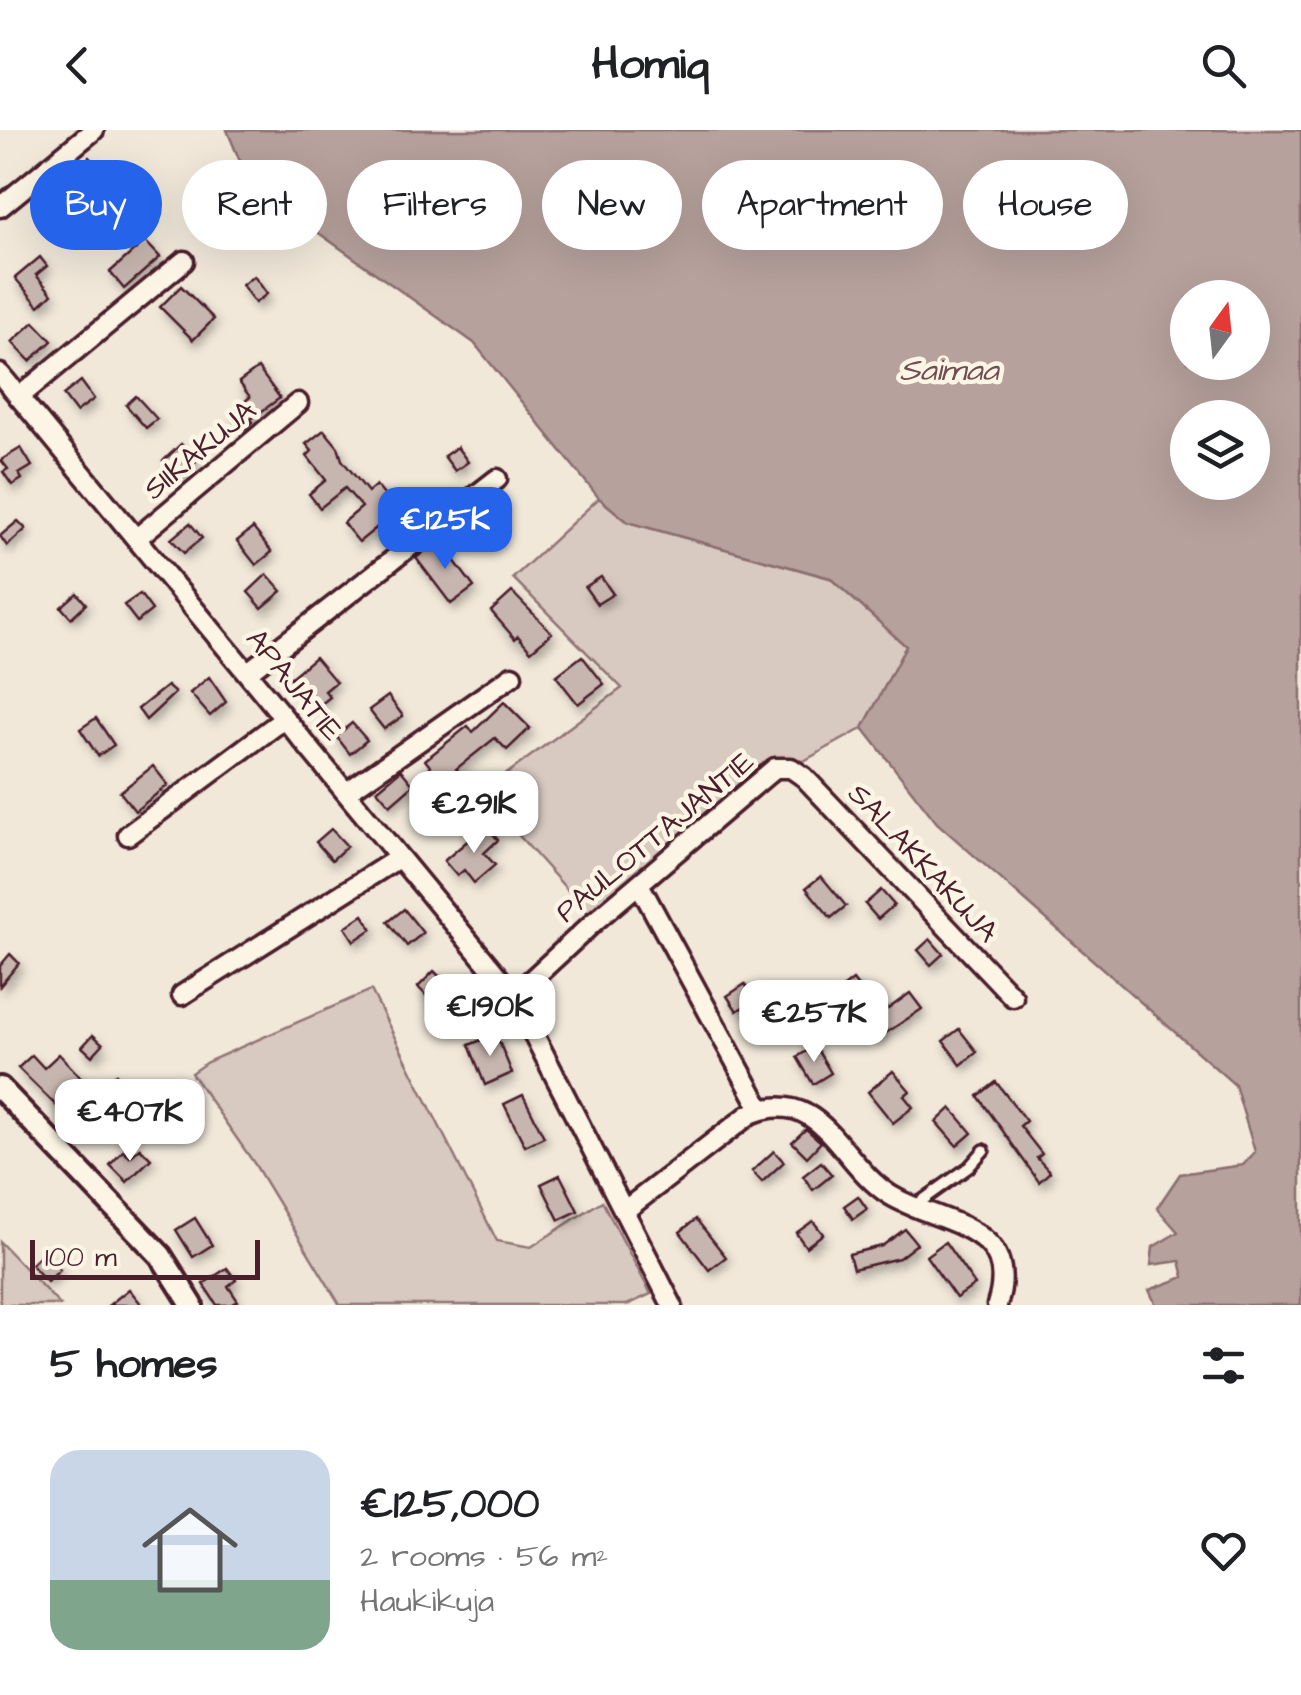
<!DOCTYPE html>
<html lang="en">
<head>
<meta charset="utf-8">
<style>
	body { margin:0; font-family:"Architects Daughter",sans-serif; background:#f6f6f6; color:#202124; height:100vh; display:flex; flex-direction:column; font-size:38px; white-space:nowrap }
	* { box-sizing:border-box; margin:0 }
	p { font-size:32px; color:#757577 }
	.icon { flex:none; width:55px; height:55px; fill:none; stroke:currentColor; stroke-width:2; stroke-linecap:round; stroke-linejoin:round }
	.map { position:relative; height:1175px; overflow:hidden }
	.side { display:flex; flex-direction:column; background:#fff; flex:1 }
	.side>* { flex:none }
	.guide { position:absolute; left:30px; top:30px; width:1242px; height:90px; display:flex; gap:20px }
	.needle { width:65px; rotate:15deg }
	.fabs { position:absolute; left:1170px; top:150px; display:grid; gap:20px }
	.fabs a { display:grid; place-items:center; width:100px; height:100px; border-radius:50%; background:#fff; box-shadow:0 10px 40px #0002; font-size:50px }
	.scale { position:absolute; left:30px; bottom:25px; width:230px; box-sizing:border-box; padding-left:10px; border:5px solid #4a1f2b; border-top:0; font-size:28px; line-height:35px; white-space:nowrap; color:#4a1f2b; -webkit-text-stroke:8px #fcf5e5; paint-order:stroke }
	.price { position:absolute; translate:-50% -85px; padding:0 22px; border-radius:20px; background:#fff; color:#222; font-size:32px; line-height:65px; filter:drop-shadow(0 2px 5px #0008) }
	.price::after { content:''; position:absolute; left:50%; top:60px; width:30px; height:22px; margin-left:-15px; background:inherit; clip-path:polygon(0 0,100% 0,50% 100%) }
	.price.on { background:#2563eb; color:#fff }
	ul { padding:0; list-style:none }
	li { display:flex; align-items:center; gap:30px; height:250px; padding:0 50px }
	li span { display:grid; place-items:center; flex:none; width:280px; height:200px; border-radius:30px; color:#555 }
	li>.icon { margin-inline-start:auto }
	span .icon { width:120px; height:120px; fill:#fffc; stroke-width:1 }
	li b { font-size:42px }
	h2 { display:flex; justify-content:space-between; align-items:center; height:120px; padding:0 50px; font-size:42px }
	.chip { padding:0 35px; border-radius:45px; background:#fff; box-shadow:0 10px 40px #0002; font-size:35px; line-height:90px }
	.chip.on { background:#2563eb; color:#fff }
	header { display:flex; justify-content:space-between; align-items:center; height:130px; padding:0 50px; background:#fff; font-size:45px; font-weight:700 }
	.map>svg:first-child { display:block }
</style>
</head>
<body>
<header><svg class="icon" aria-label="back" viewBox="0 0 24 24"><path d="M15 5l-7 7 7 7"/></svg>Homiq<svg class="icon" aria-label="search" viewBox="0 0 24 24"><circle cx="10" cy="10" r="6"/><path d="M15 15l6 6"/></svg></header>
<div class="map">
<svg width="1301" height="1175" viewBox="0 0 1301 1175">
	<defs>
		<filter id="shadow"><feDropShadow dx="3.5" dy="6" stdDeviation="5" flood-color="#0004"/></filter>
	</defs>
	<rect width="100%" height="100%" fill="#f1e8da"/>
	<filter id="ink" filterUnits="userSpaceOnUse"><feTurbulence type="fractalNoise" baseFrequency=".01" numOctaves="2"/><feDisplacementMap in="SourceGraphic" scale="20" xChannelSelector="R" yChannelSelector="G"/><feConvolveMatrix kernelMatrix="1 2 1 2 8 2 1 2 1" color-interpolation-filters="sRGB"/></filter>
	<g filter="url(#ink)">
		<g fill="#d8cac0" stroke="#917476" stroke-width="2.5">
			<path d="M599,368l29,24 202,56 76,68 -43,82 -72,40h-16l-180,153 -114,-128 141,-105 -109,-110z"/>
			<path d="M371,860l126,251 34,6 71,-46 49,93 -24,11h-287l-86,-142 -63,-90 16,-11z"/>
			<path d="M0,1112l60,63h-60z"/>
		</g>
		<path fill="#b6a19c" stroke="#8b6d6f" stroke-width="2.5" fill-rule="evenodd" d="M227,0h1074v1175h-145l-7,-15 35,-13 -4,-16 -29,4 2,-18 25,-15 -21,-24 23,-34 63,-9 12,-13 -20,-67 -298,-262 -74,-95 43,-82 -76,-68 -202,-56 -29,-24 -125,-155 -192,-136 -43,-48zM1188,168h64v64h-64zM1188,288h64v64h-64z"/>
		<g fill="#c7b6af" stroke="#4a1f2b" stroke-width="2.5" filter="url(#shadow)">
			<path d="M89,27l14,16 -22,19 -2,-3 -24,24 -13,-13z"/>
			<path d="M145,111l15,16 -36,32 -14,-17z"/>
			<path d="M40,127l7,9 -11,9 16,19 -13,12 -24,-28z"/>
			<path d="M254,146l13,18 -12,9 -13,-18z"/>
			<path d="M181,156l33,33 -21,21 -33,-33z"/>
			<path d="M34,192l18,19 -22,20 -18,-19z"/>
			<path d="M258,238l22,30 -29,21 2,3 -9,8 -14,-16 20,-17 -11,-15z"/>
			<path d="M81,251l13,18 -18,13 -13,-17z"/>
			<path d="M136,266l21,23 -11,9 -20,-23z"/>
			<path d="M324,300l14,17 4,13 26,32 8,-7 21,26 -38,31 -16,-19 19,-16 -17,-19 -25,20 -11,-14 17,-14 -19,-24 5,-5 -6,-7z"/>
			<path d="M181,314l16,16 -18,18 -16,-17z"/>
			<path d="M457,317l11,15 -13,9 -11,-15z"/>
			<path d="M21,318l11,18 -13,8 3,5 -10,6 -9,-13 5,-3 -7,-9z"/>
			<path d="M18,391l8,8 -19,17 -7,-10z"/>
			<path d="M190,393l12,15 -18,15 -13,-14z"/>
			<path d="M253,398l19,24 -16,13 -19,-24z"/>
			<path d="M439,410l35,47 -23,17 -35,-46z"/>
			<path d="M267,444l15,17 -20,17 -14,-16z"/>
			<path d="M601,447l12,17 -16,10 -12,-17z"/>
			<path d="M512,462l40,41 -21,18 -13,-15 -3,3 -24,-28z"/>
			<path d="M77,463l9,11 -15,14 -10,-11z"/>
			<path d="M140,464l12,16 -15,12 -13,-17z"/>
			<path d="M582,526l22,28 -26,20 -22,-28z"/>
			<path d="M315,527l21,25 -11,9 5,6 -10,8 -15,-18 -4,4 -11,-13z"/>
			<path d="M209,547l17,25 -16,14 -20,-23z"/>
			<path d="M167,556l8,7 -29,27 -8,-11z"/>
			<path d="M388,566l15,20 -19,13 -15,-19z"/>
			<path d="M504,572l26,26 -23,22 -12,-12 -39,31 3,3 -15,12 -19,-24 43,-34 5,6z"/>
			<path d="M96,588l18,27 -16,11 -18,-27z"/>
			<path d="M352,593l15,17 -17,14 -14,-18z"/>
			<path d="M153,636l15,19 -33,26 -15,-19z"/>
			<path d="M401,640l12,15 -23,20 -13,-15z"/>
			<path d="M486,695l12,15 -14,13 11,12 -21,18 -10,-13 -7,6 -13,-15z"/>
			<path d="M331,699l16,17 -15,14 -16,-18z"/>
			<path d="M821,746l25,30 -15,12 -25,-30z"/>
			<path d="M881,760l13,15 -16,14 -13,-15z"/>
			<path d="M404,779l19,24 -16,13 -19,-24z"/>
			<path d="M363,785l9,14 -18,12 -9,-14z"/>
			<path d="M930,809l13,15 -12,11 -13,-15z"/>
			<path d="M10,824l9,9 -19,23v-20z"/>
			<path d="M434,841l17,17 9,-8 9,10 -25,24 -26,-27z"/>
			<path d="M853,850l19,24 8,-6 8,11 22,-16 12,16 -45,30 -37,-49z"/>
			<path d="M745,854l10,15 -18,12 -10,-15z"/>
			<path d="M959,899l18,23 -16,13 -18,-24z"/>
			<path d="M496,904l16,39 -27,12 -16,-40z"/>
			<path d="M93,905l10,9 -11,12 -10,-9z"/>
			<path d="M815,916l16,27 -18,11 -16,-27z"/>
			<path d="M59,924l36,39 21,-19 11,12 -5,4 26,22 -12,14 -28,-29 -30,30 -60,-59 14,-13 12,13z"/>
			<path d="M893,941l17,20 -6,5 9,11 -20,16 -25,-31z"/>
			<path d="M996,952l30,39 -6,5 22,28 -5,4 13,14 -11,10 -61,-86z"/>
			<path d="M523,965l21,42 -19,9 -21,-42z"/>
			<path d="M951,978l21,25 -15,13 -21,-24z"/>
			<path d="M806,999l15,13 -14,15 -15,-15z"/>
			<path d="M140,1018l11,11 -24,23 -17,-17 13,-14 7,6z"/>
			<path d="M774,1021l10,11 -22,20 -10,-11z"/>
			<path d="M821,1032l11,13 -19,15 -10,-14z"/>
			<path d="M560,1045l18,36 -19,9 -18,-36z"/>
			<path d="M858,1066l9,13 -14,10 -9,-13z"/>
			<path d="M195,1088l17,27 -19,12 -17,-27z"/>
			<path d="M696,1089l30,38 -17,13 -29,-38z"/>
			<path d="M813,1091l10,13 -17,13 -10,-14z"/>
			<path d="M905,1099l12,15 -18,14 -46,11 -4,-15 33,-8z"/>
			<path d="M945,1112l30,43 -19,13 -30,-42z"/>
			<path d="M44,1122l16,18 -13,12 -16,-18z"/>
			<path d="M227,1138l9,12 -8,6 10,15 -7,4h-14l-14,-21z"/>
			<path d="M129,1159l13,16h-33z"/>
		</g>
		<g fill="none" stroke-linecap="round" stroke-linejoin="round">
			<defs>
				<path id="service" d="M916,1075l53,-38 15,-17"/>
				<g id="minor">
					<path d="M0,77l94,-77"/>
					<path d="M0,244l514,622 158,309"/>
					<path d="M19,267l165,-136"/>
					<path d="M137,408l161,-135"/>
					<path d="M248,542l249,-193"/>
					<path d="M347,662l165,-116"/>
					<path d="M128,705l156,-116"/>
					<path d="M639,754l122,225"/>
					<path d="M182,865l215,-136"/>
					<path d="M514,866l81,-75 180,-153h16l13,9 209,220"/>
					<path d="M624,1081l126,-97c72,-30 89,49 140,81 46,29 133,28 107,110"/>
				</g>
				<path id="tertiary" d="M0,958l161,168 31,49"/>
			</defs>
			<use href="#service" stroke="#4a1f2b" stroke-width="16"/>
			<use href="#minor" stroke="#4a1f2b" stroke-width="25"/>
			<use href="#tertiary" stroke="#4a1f2b" stroke-width="28"/>
			<use href="#service" stroke="#fcf5e5" stroke-width="9"/>
			<use href="#minor" stroke="#fcf5e5" stroke-width="18"/>
			<use href="#tertiary" stroke="#fcf5e5" stroke-width="20"/>
		</g>
	</g>
	<g text-anchor="middle" dominant-baseline="central" stroke-width="9" stroke-linejoin="round" paint-order="stroke">
		<g font-size="30" fill="#4a1f2b" stroke="#fcf5e5">
			<text transform="translate(200 320) rotate(-40)">SIIKAKUJA</text>
			<text transform="translate(294 555) rotate(51)">APAJATIE</text>
			<text transform="translate(655 707) rotate(-40)">PAULOTTAJANTIE</text>
			<text transform="translate(923 733) rotate(47)">SALAKKAKUJA</text>
		</g>
		<g font-size="32" font-style="italic" fill="#704c53" stroke="#fcf5e5">
			<text x="949" y="240">Saimaa</text>
		</g>
	</g>
</svg>
<div class="fabs">
<a><svg class="needle" viewBox="-14 -14 28 28"><path d="M0-13l5 13h-10z" fill="#e53935"/><path d="M0 13l5-13h-10z" fill="#757577"/></svg></a>
<a><svg class="icon" aria-label="layers" viewBox="0 0 24 24"><path d="M12 4l9 5-9 5-9-5zM3 14l9 5 9-5"/></svg></a>
</div>
<div class="scale">100 m</div>
<b class="price on" style="left:445px;top:442px">€125K</b>
<b class="price" style="left:474px;top:726px">€291K</b>
<b class="price" style="left:490px;top:929px">€190K</b>
<b class="price" style="left:814px;top:935px">€257K</b>
<b class="price" style="left:130px;top:1034px">€407K</b>
<div class="guide">
<a class="chip on">Buy</a>
<a class="chip">Rent</a>
<a class="chip">Filters</a>
<a class="chip">New</a>
<a class="chip">Apartment</a>
<a class="chip">House</a>
</div>
</div>
<section class="side">
<h2>5 homes<svg class="icon" aria-label="filters" viewBox="0 0 24 24"><path d="M4 7h16M4 17h16"/><circle cx="9" cy="7" r="2"/><circle cx="15" cy="17" r="2"/></svg></h2>
<ul>
<li><span style="background:linear-gradient(#c9d6e8 65%,#7fa58c 0)"><svg class="icon" aria-label="home" viewBox="0 0 24 24"><path d="M3 11l9-7 9 7M6 9v11h12V9"/></svg></span><div><b>€125,000</b><p>2 rooms · 56 m²</p><p>Haukikuja</p></div><svg class="icon" aria-label="heart" viewBox="0 0 24 24"><path d="M12 20l-8-8c-3-5 5-10 8-4 3-6 11-1 8 4z"/></svg></li>
</ul>
</section>
</body>
</html>
